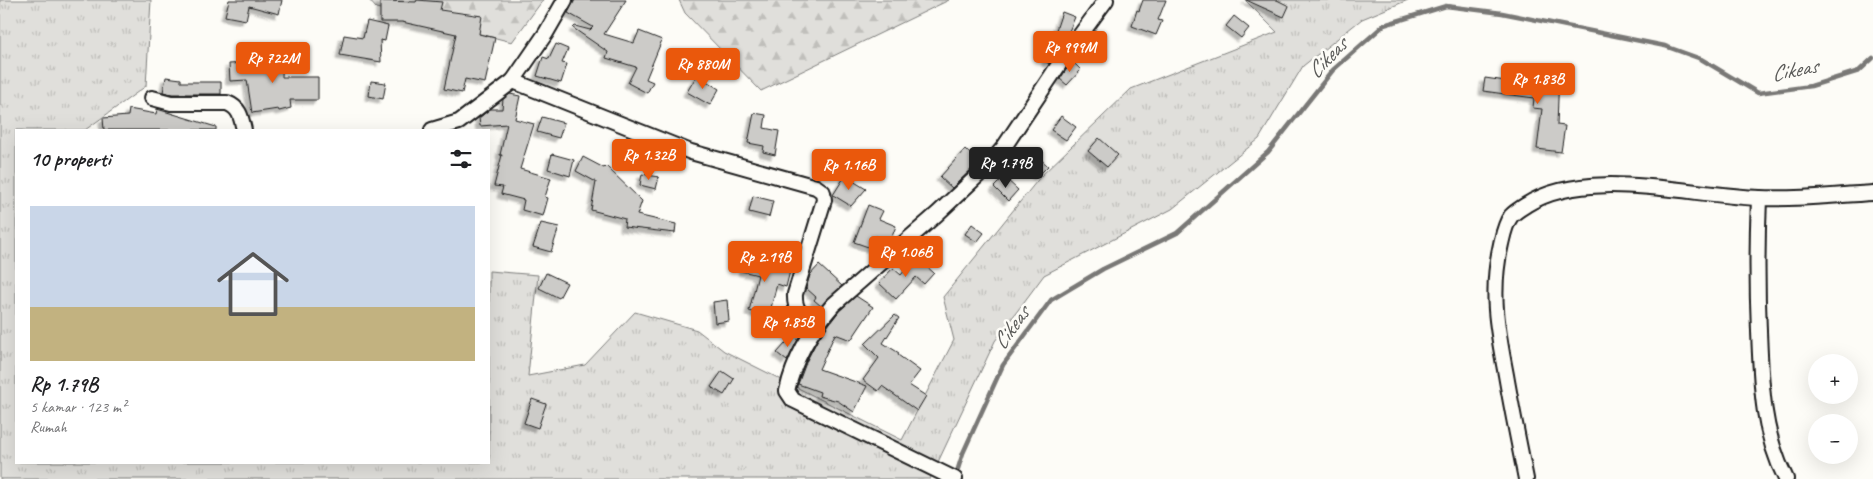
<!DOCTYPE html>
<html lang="id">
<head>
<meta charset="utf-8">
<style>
	body { margin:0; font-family:Caveat,sans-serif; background:#f2f2f2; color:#202124; height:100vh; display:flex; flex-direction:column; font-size:19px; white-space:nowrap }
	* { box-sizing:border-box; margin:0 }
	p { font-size:16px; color:#757577 }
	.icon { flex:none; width:28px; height:28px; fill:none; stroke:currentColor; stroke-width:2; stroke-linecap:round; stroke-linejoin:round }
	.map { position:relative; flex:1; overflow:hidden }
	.details { position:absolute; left:15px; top:129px; width:475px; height:335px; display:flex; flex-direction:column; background:#fff; border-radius:0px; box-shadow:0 5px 20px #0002 }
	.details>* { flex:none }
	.tools { position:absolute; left:1808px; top:354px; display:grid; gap:10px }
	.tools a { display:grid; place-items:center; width:50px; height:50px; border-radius:50%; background:#fff; box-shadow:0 5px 20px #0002; font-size:25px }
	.price { position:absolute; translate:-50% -42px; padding:0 11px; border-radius:5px; background:#ea580c; color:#fff; font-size:16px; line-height:32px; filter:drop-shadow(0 1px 2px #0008) }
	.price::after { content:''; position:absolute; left:50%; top:30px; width:15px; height:11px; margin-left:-8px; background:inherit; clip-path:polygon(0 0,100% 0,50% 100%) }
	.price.selected { background:#222; color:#fff }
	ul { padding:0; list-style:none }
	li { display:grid; align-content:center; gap:10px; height:265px; padding:0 15px }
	li span { display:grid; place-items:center; height:155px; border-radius:0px; color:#555 }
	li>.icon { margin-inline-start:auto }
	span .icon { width:90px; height:90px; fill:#fffc; stroke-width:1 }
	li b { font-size:21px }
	h2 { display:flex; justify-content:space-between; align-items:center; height:60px; padding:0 15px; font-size:21px }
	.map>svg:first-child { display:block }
</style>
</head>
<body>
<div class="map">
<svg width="1873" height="479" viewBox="0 0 1873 479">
	<defs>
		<pattern id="grass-tufts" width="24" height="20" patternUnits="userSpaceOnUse" patternTransform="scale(1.25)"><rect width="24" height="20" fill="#e0dfdb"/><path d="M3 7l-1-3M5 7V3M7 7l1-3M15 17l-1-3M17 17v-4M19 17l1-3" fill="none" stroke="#c0bfbb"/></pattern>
		<pattern id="forest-firs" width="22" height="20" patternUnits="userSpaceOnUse" patternTransform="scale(1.25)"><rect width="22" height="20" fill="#e0dfdb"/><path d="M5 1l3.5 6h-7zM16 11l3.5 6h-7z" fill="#c0bfbb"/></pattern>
		<filter id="shadow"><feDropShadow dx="-4" dy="4" stdDeviation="1" flood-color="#0004"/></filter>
	</defs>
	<rect width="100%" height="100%" fill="#fdfcf7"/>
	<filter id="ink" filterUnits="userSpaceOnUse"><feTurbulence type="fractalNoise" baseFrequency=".02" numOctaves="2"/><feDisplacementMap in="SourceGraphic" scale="10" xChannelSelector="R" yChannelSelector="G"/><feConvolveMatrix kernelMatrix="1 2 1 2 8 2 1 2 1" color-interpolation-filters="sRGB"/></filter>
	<g filter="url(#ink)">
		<path fill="url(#grass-tufts)" stroke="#7e7e7c" d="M0,0h151l-5,86 -61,44h-69v332h473v-191l49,4 -10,101 57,-11 50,-53 62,18 27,21 178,89 52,-100 -11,-43 98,-121 90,-87 146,-57 -32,-32h163l-46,19 -59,47 -44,73 -87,70 -128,66 -49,66 -65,138h-930z"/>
		<g fill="url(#forest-firs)" stroke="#7e7e7c">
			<path d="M369,0h174l-31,42 -136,-34z"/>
			<path d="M679,0h270l-188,91 -76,-78z"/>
		</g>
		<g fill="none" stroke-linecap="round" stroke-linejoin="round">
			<path stroke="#797876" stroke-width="4.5" d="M955,478l8,-25 40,-88 48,-65 52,-31 74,-36 91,-81 65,-82 51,-45 62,-19 56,7 163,33 36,13 57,34 53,-7 48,-15 14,-13"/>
		</g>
		<g fill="#cccbc8" stroke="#1c1c1c" filter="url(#shadow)">
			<path d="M229,0h53l-3,14 -30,-8 -3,14 -21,-4z"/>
			<path d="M417,0l25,2 -2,8 42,6 -3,18 16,4 -10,45 -20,-4 -3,14 -18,-4 12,-55 -54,-12h-22v-21l36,1z"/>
			<path d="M575,0h51l-22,34 30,9 5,-12 23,9 -16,39 7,3 -6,11 -19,-10 8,-16 -30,-9 2,-6 -35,-24 2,-2 15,4 3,-3 -25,-14z"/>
			<path d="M1143,0h23l-8,20 4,1 -6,14 -24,-9 5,-16 2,1z"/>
			<path d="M1246,0h31l12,6 -5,11z"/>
			<path d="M1062,12l13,5 -10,24 -11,-5z"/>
			<path d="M1234,16l15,12 -8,10 -15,-12z"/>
			<path d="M367,21l21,5 -3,15 -5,-1 1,22 -41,-7 4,-20 19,3z"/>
			<path d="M556,44l12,5 -6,14 5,1 -6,19 -24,-7 6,-19 6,2z"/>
			<path d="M1056,47l3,3 -10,14 -4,-3z"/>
			<path d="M264,51l19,1 -1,25h36v23h-28l1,8 -12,3 -1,-2 -26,4 -5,-33 -17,1 -1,-17 34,-2z"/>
			<path d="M1072,61l9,9 -14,15 -7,-6z"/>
			<path d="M1534,72l25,1 -2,52 8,1 -4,26 -24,-3 5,-40 -9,-1 1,-10 -51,-7 2,-13 49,7z"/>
			<path d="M697,75l22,14 -9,16 -23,-13z"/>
			<path d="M166,77l15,2v3h40v12h-49l-9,-2z"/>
			<path d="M371,81l15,2 -3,16 -14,-3z"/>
			<path d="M510,94l10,2 -5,23 19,5 -14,45 31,9 -6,19 3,1 -5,18 -21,-6 2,-10 -23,-6 2,-7 -9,-1 8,-31h-2l7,-31 -27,2 -1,-8 11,-9h12l1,-10z"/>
			<path d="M129,109l27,5 1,-5 59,18v3h-112l-1,-12 25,-2z"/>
			<path d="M754,113l12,2 -2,13 15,3 -4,24 -12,-3 1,-6 -16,-3z"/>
			<path d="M1061,116l15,11 -10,13 -15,-10z"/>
			<path d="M542,117l22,6 -5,15 -22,-6z"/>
			<path d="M1099,138l19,17 -11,12 -19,-16z"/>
			<path d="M965,149l14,13 -27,26 -12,-11z"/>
			<path d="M552,154l22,6 -4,16 -22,-7z"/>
			<path d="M1035,154l13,12 -10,10 -13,-11z"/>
			<path d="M583,157l21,11 2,-2 36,35 -5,14 39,9 -1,9 -51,-6 1,-8 -34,-9 5,-28 -20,-11z"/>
			<path d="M642,174l17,3 -3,12 -16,-4z"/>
			<path d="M845,176l21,13 -15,17 -18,-11z"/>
			<path d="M1004,177l14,13 -10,11 -14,-14z"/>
			<path d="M753,196l20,5 -4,16 -20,-5z"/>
			<path d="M868,205l15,6 -4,8 17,7 -6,16 -14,-6 -5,12 -17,-6z"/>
			<path d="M541,223l18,4 -8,25 -18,-5z"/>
			<path d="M972,224l12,9 -7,9 -12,-8z"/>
			<path d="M747,255l19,5 -1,4 25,7 -4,16 -9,-3 -8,32 -20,-5 9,-36 -16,-4z"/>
			<path d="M916,257l18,16 -10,11 -8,-7 -20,22 -17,-16 14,-15 8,7z"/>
			<path d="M819,265l23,21 -21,20 -7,-6 2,-3 -10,-9 4,-13z"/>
			<path d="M546,273l21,10 -8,15 -20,-10z"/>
			<path d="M856,296l17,11 -22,33 -16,-6 -16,35 48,17 -13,26 -16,-11 -19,-5 1,-4 -22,-8 9,-24 11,-21 21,-28z"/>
			<path d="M727,300l2,21 -14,2 -2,-21z"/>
			<path d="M895,315l4,3 -16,25 16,10 -1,2 22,16 -11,14 17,11 -9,15 -35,-25 -4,5 -15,-11 16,-22 -14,-14z"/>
			<path d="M794,334l5,4 -12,23 -10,-8z"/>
			<path d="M722,371l12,8 -10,16 -13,-8z"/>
			<path d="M532,399l14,5 -8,24 -14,-5z"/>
		</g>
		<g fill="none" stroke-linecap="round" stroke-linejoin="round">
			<defs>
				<g id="minor">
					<path d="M513,81l178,71 125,35 7,5 1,8 -29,94c-1,19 8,21 22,30"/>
					<path d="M152,98l19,5h56c13,5 14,14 17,27"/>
					<path d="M432,130l27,-8 54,-41 33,-48 19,-33"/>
					<path d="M1759,198c-2,45 -2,89 0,133 2,51 3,102 27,148"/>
					<path d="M955,479l-162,-79 -6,-9c7,-32 25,-62 46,-86l104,-91 52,-49 15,-18 58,-87 44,-60"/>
					<path d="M1526,479c-7,-35 -14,-69 -20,-104 -9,-47 -16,-83 -5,-131 2,-9 4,-20 10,-28 4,-4 10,-8 15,-11 60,-39 166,-9 234,-7 38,2 75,-3 113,-5"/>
				</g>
			</defs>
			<use href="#minor" stroke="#1c1c1c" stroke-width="18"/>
			<use href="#minor" stroke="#fdfcf7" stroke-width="14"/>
		</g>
	</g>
	<g text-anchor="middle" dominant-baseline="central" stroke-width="5" stroke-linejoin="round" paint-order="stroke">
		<g font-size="22" font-style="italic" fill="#5a5a58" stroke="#fdfcf7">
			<text transform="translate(1327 58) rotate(-46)">Cikeas</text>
			<text transform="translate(1794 70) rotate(-11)">Cikeas</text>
			<text transform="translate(1011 328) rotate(-54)">Cikeas</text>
		</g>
	</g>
</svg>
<div class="tools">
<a>+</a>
<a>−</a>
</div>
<b class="price" style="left:1070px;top:73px">Rp 999M</b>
<b class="price" style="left:273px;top:84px">Rp 722M</b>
<b class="price" style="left:703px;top:90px">Rp 880M</b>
<b class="price" style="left:1538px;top:105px">Rp 1.83B</b>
<b class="price" style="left:649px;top:181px">Rp 1.32B</b>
<b class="price selected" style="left:1006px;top:189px">Rp 1.79B</b>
<b class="price" style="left:849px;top:191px">Rp 1.16B</b>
<b class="price" style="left:906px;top:278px">Rp 1.06B</b>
<b class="price" style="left:765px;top:283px">Rp 2.19B</b>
<b class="price" style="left:788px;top:348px">Rp 1.85B</b>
<section class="details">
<h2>10 properti<svg class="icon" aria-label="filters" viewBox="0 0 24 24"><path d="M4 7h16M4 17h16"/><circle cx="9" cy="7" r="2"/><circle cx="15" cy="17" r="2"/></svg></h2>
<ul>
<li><span style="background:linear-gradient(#c9d6e8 65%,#c2b280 0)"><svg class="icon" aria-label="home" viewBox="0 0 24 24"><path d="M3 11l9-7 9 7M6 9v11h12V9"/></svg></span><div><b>Rp 1.79B</b><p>5 kamar · 123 m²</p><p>Rumah</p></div></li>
</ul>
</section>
</div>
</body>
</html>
